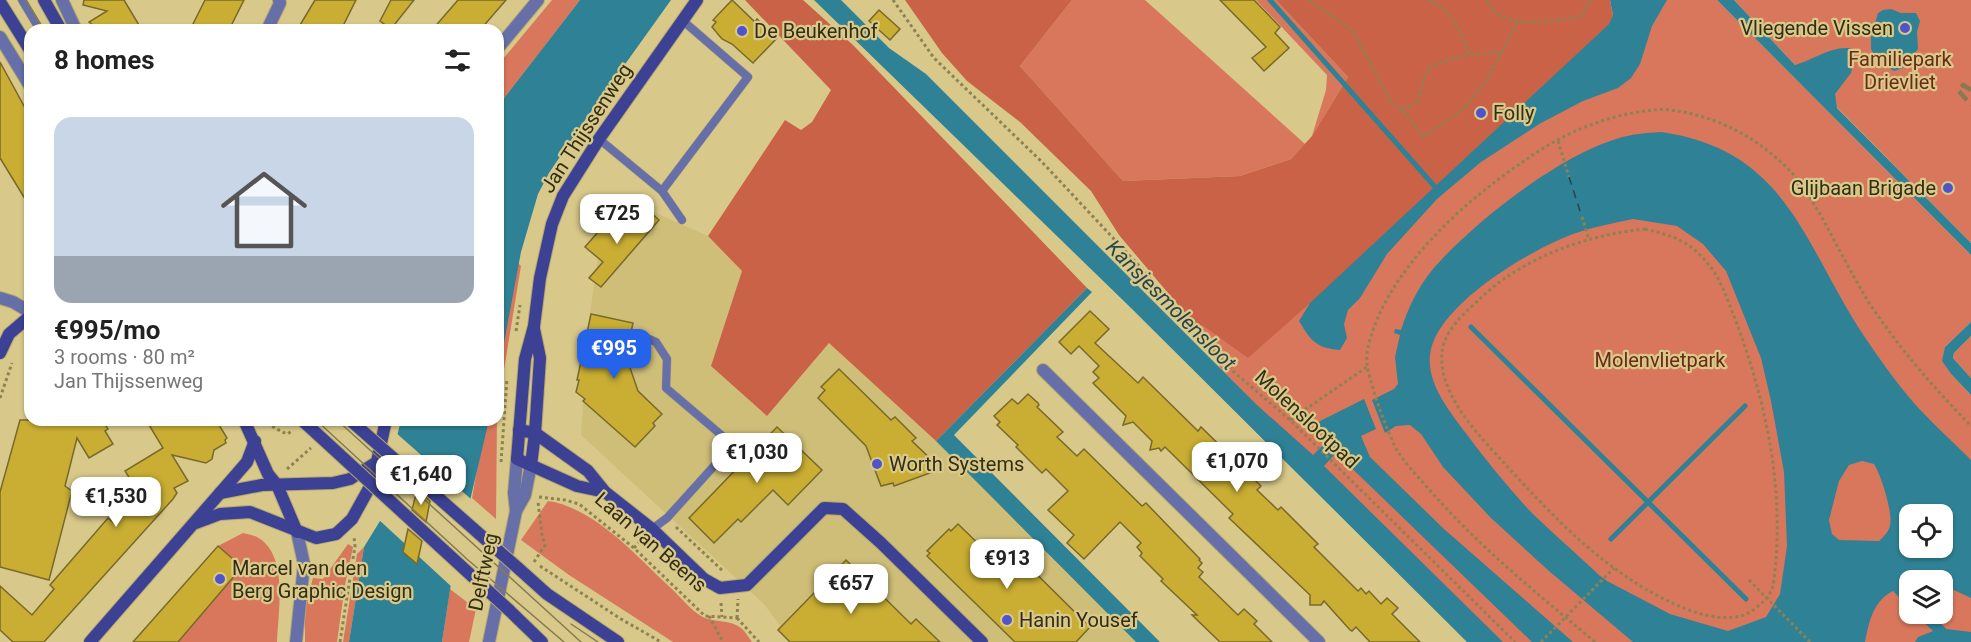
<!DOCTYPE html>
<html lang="en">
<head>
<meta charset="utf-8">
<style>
	body { margin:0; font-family:Roboto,sans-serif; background:#f2f2f2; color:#222; height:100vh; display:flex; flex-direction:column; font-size:22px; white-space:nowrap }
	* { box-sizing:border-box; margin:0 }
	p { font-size:20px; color:#767676 }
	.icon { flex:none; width:33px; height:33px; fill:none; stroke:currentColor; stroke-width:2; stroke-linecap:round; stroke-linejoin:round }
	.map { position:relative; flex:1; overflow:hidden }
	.details { position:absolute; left:24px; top:24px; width:480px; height:402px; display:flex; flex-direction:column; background:#fff; border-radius:18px; box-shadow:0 2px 4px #0004 }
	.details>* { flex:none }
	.controls { position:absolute; left:1899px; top:504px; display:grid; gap:12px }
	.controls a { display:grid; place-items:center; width:54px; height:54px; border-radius:12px; background:#fff; box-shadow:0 2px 4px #0004; font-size:30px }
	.price { position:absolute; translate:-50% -51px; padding:0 14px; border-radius:12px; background:#fff; color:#222; font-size:20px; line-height:39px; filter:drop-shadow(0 2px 3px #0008) }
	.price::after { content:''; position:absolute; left:50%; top:36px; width:18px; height:14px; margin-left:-9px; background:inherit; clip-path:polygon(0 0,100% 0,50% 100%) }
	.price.current { background:#2563eb; color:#fff }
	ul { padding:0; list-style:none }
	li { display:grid; align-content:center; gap:12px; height:318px; padding:0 30px }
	li span { display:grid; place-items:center; height:186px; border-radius:18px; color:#555 }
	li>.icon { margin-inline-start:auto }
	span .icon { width:108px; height:108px; fill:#fffc; stroke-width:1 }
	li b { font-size:26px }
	h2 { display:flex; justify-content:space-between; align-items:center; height:72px; padding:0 30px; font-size:26px }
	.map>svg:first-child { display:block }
</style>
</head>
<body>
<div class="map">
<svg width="1971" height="642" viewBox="0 0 1971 642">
	<rect width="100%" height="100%" fill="#d8c98a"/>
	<path fill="#cfbe78" d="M631,202l77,34 34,35 -31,95 56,50 62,-73 107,98 200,201h-344l-28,-38 -183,-169 7,-107 11,-79z"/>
	<g fill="#d9775c" fill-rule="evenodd">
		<path d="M552,0h28l-82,106v-41z"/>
		<path d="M1072,0h73l160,144 -14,15 -51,17 -117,5 -103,-115z"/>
		<path d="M1256,0h20l72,77 -36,59 14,-46 1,-15z"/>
		<path d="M1635,0h82l254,255v67l-26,25 7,28 19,20v247h-482l-268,-273 -26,-44h7zM1910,514h32v34h-32zM1910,580h32v34h-32z"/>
		<path d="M1734,0h237v243l-176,-178z"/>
		<path d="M518,263l3,3 -23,140v-46z"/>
		<path d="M1971,336v42l-18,-20 1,-5z"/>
		<path d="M486,420h11l-1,99 -24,-21z"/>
		<path d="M548,501c48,7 91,58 126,90 8,8 17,19 27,25 12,7 29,3 40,12 4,3 8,10 11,14h-79l-104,-67 -48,-35z"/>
		<path d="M243,533c4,1 10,2 14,4 32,17 21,75 20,105h-101l66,-75 -24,-21z"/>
		<path d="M348,544l5,3 -8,38 -8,57h-32v-35l8,-29 10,1z"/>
		<path d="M364,547l-15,95h-6l14,-88z"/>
		<path d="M450,589l26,20 -7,33h-27z"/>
	</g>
	<g fill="#c96246">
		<path d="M745,0h58l50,45 234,243 -151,153 -107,-98 -62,73 -56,-50 31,-95 -34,-35 77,-116 16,10 11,-8 19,-32z"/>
		<path d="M905,0h167l-52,66 103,115 117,-5 51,-17 21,-23 36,-59 -72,-77h334l3,15 -4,9 -265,249 -96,85 -46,-33h-7l-76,-90 -28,-44 -71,-69 -53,-41 -25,-28z"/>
	</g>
	<g fill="#2f8295" fill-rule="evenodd">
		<path d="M580,0h91l-93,130 -29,43 -11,21 -17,58 -23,123v-269z"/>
		<path d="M814,0h27l48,48 37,26 331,331 56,50 13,-13 -8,-20 46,-23 12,30 -15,7 9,21 74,72 129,113h-41l-196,-189 -12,13 179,176h-36l-336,-334z"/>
		<path d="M1610,0h57l-15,26 -12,38 -9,14 -13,10 -35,13 -42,22 -60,39 -44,37 -50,55 -27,44 -12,12 -4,14 3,14 -7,12c-24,-2 -29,-9 -41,-29l11,-18 299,-279 4,-9z"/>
		<path d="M1717,0h17l61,65c18,-5 43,-23 61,-15l-5,23 -16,21 2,14 134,135v12z"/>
		<path d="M1891,9l10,4h15l4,8 -3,11 1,17 -15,19 -9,3 -17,-10 -6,-12v-12l7,-24 5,-3z"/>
		<path d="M1661,132c127,18 142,112 203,204 15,22 31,45 49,66 18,20 39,39 58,58v138l-28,-13 -1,-5h-32l-2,7 1,2v19l-16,-17c-20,10 -24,31 -28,51h-232l-84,-71 -58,-53 -48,-51 -22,-33 -11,-9 -14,1 -11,7 -13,-33 22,-11 4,-5 -3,-27 5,-22 -6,-2 1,-4 6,1c7,-22 17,-43 32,-61 40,-46 124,-112 183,-130 15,-5 30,-6 45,-7zM1633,219l44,7 26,18 23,27 35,87 10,43 13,71 3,74 -7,48 -14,23 -38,14 -58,-17 -63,-33 -8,-6c-23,-22 -48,-43 -70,-65 -23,-25 -44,-51 -64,-78 -16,-22 -38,-48 -35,-77 5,-50 103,-107 146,-122 18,-6 38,-10 57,-14zM1862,461l12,3c7,11 19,48 16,61 -1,7 -6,11 -11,16l-40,-1 -7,-6 -3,-14 10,-39 10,-16zM1910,514h32v34h-32z"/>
		<path d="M1087,288l5,4 -138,143 206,207h-24l-200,-201z"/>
		<path d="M1971,322v14l-17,17 -1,5 18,20v17l-19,-20 -10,-14 3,-14z"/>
		<path d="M401,420h88l-37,157 -10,65h-93l15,-95 16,-26 9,-51z"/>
		<path d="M1915,614h17l14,15 25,3v10h-56l3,-5 15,-6z"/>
	</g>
	<path fill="#d8c98a" d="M395,432l77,68 -19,88 -75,-69z"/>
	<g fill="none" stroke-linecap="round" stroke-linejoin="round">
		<g stroke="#2f8295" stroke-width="5">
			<path d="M1270,0l166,188"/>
			<path d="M1471,327l275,272"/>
			<path d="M1611,539l134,-133"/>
		</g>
		<path stroke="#29434a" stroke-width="1.5" stroke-dasharray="8 6" stroke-linecap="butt" d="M1569,177l13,40"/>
	</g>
	<g fill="#c9ae33" stroke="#78692c" stroke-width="1.5">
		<path d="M84,0h40l18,30h-43l-10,-8 18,-11 -24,-6z"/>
		<path d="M205,0h39l-15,30h-39z"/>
		<path d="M315,0h41l-15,30h-44z"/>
		<path d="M391,0h23l-23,29 -11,-8z"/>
		<path d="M458,0h48l-26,30h-48z"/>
		<path d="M732,0l23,22 2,-3 20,19 -24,25 -21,-19 -10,-5 -10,-12 4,-5 -3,-2z"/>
		<path d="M1220,0h34l26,27 -5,6 14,15 -25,23 -12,-13 14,-11z"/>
		<path d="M879,10l21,19 -10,11 -21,-19z"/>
		<path d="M0,62l30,55v90l-30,-49z"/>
		<path d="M648,210l11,10 -58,67 -12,-9 14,-16 -18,-15 27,-31 17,16z"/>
		<path d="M1090,311l19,18 -14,14 43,40 5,-6 55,54 3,-4 60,59 -4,4 21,20 3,-3 37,37 -4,3 44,44 3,-3 5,6 3,-3 12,13 6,-6 11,10 -6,6 28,28h-50l-14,-15 -4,4 -2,-1 -26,-29 -3,4h-11v-10l-81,-77 4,-4 -68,-67 -4,4 -2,-3 -9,2 2,-9 -19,-19 -10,3 3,-9 -33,-33 6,-5 -6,-6 6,-6 -20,-20 -8,8 -12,-12z"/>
		<path d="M591,314l42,9 -7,33 12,35 24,23 -9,9 2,3 -20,21 -52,-46 2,-2 -9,-7 3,-12h-2z"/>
		<path d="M839,369l52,51 4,-3 21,21 -4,3 29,28 -47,17 -1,-3 -12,3 -15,-40 -48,-48 7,-8 -4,-3z"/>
		<path d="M1028,394l10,9 1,2 -2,2 26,25 -6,5 20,19 7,-7 58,57 4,-3 54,56 -1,1 3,3 -4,5 5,4 -4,5 39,38 6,-6 13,12 -3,3 18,18h-52l-28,-27h5l-36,-34 2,-2 -23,-23 2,-3 -5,-6 4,-4 -21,-21 -36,37 -17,-16 7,-8 -26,-25 20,-19 -22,-22 -4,4 -26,-26 2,-2 -21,-20 3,-3 -6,-6 18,-17 6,5z"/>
		<path d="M20,420h82l6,9 -3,2 8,13 -24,14 -12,-20 -12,48 7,5 -23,89 -49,-13v-75z"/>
		<path d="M146,420h70l11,18 -2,2 1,3 -12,7 -2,9 -6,4 -34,-8 16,26 -14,7 3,5 -4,6 -129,143h-31l-13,-12v-44l32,29 22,-26 -4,-4 58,-67 7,6 18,-20 7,-9 -15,-24 38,-23z"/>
		<path d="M777,427l45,43 -34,35 -15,-15 -32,32 -3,-3 -24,24 -25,-25z"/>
		<path d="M423,459l14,11 -3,13 -13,-12z"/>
		<path d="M417,490l13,11 -4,21 -14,-12z"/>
		<path d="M958,524l33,32 13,-14 86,85 -14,15h-61l-88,-86 3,-3 -3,-2 22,-22 2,2z"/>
		<path d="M408,529l14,12 -5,23 -14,-12z"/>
		<path d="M218,546l24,21 -64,75h-45z"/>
		<path d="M846,560l65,64 5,-5 24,23h-150l-12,-12z"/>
	</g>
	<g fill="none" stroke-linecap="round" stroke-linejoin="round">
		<defs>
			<g id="lane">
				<path d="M22,0l18,30"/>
				<path d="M599,139l63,52 20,29"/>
				<path d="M662,191l86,-114 -66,-57"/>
				<path d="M637,334l19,8 11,17 -1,29 67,57 -66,73 -15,11"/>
			</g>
			<g id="street">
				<path d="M62,0l14,30"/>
				<path d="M267,30l13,-27 -1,-3"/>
				<path d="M0,37l30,49"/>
				<path d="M498,48l40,-48"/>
				<path d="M0,298l13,4 17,10"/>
				<path d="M1043,370l276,272"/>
				<path d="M516,511l-2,-18 3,-34"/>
				<path d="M296,642l8,-78 -7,-32"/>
				<path d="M489,642l27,-131 9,-16 6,-30"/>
			</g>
			<g id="secondary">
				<path d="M44,0l17,30"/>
				<path d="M0,2l30,48"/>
				<path d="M0,353l9,-19 21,-18"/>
				<path d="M244,420l24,54 9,11 20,47"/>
				<path d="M519,430l16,3 53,38 17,21 47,37 52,50 16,9 27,-3 77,-77 19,1 38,34 101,99"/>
				<path d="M531,465l4,-32 5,-75 -6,-29"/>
				<path d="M605,492l-28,-6 -60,-27 8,-100 9,-33 6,-48 12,-54 11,-28 36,-57 98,-139"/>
				<path d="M220,493l42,-8 71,-2 17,-4 27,-17"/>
				<path d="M196,523l24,-9 30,-2 66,26 20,-4 16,-15 25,-45v-12l9,-42"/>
				<path d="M518,568l29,26 71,48"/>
				<path d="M509,610l33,32"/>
				<path d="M90,642l144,-165 13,-15 8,-21"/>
			</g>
		</defs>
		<use href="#lane" stroke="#b4a770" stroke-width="9"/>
		<use href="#street" stroke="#b4a770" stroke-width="14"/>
		<use href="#secondary" stroke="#b4a770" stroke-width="14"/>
		<g stroke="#8d8254" stroke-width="3" stroke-dasharray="3 3" stroke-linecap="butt">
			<path d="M893,0l41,58 108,104 100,107 78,91 70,60 225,222"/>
			<path d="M1309,0l44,31 38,71 11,8 22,27 39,-28 22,-26 33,-61"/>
			<path d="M1429,0c23,10 33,33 40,55l34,-3"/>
			<path d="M1487,0c11,32 64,20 91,18l3,-2 10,-16"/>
			<path d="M1402,110l16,-8 5,-21 7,-14 20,-8 19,-4"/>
			<path d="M1558,141l11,36"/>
			<path d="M1582,217l7,23"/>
			<path d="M1645,229c21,5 40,10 55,26 20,19 27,44 37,69 30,81 48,169 37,255 -1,13 -7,20 -17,28 -35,32 -112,-16 -143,-39 -41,-30 -76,-68 -110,-105 -21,-23 -46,-49 -57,-78 -4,-10 -6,-22 -5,-33 3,-24 26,-42 43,-58 44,-39 103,-59 160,-65z"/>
			<path d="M516,331l4,-26"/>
			<path d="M0,398l12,-35"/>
			<path d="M1290,420l77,-53"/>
			<path d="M261,422c11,2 16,9 27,12l3,-3"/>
			<path d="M501,462l6,-83"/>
			<path d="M287,469l24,-21"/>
			<path d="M539,497l26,3 14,4 55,44 71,68 32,2"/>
			<path d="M676,527l48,45"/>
			<path d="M634,548l8,-9"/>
			<path d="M534,562l11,-17 -3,-10 -4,-33"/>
			<path d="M540,566l81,53 40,23"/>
			<path d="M1749,580l61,62"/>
			<path d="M721,603l1,14"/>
			<path d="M709,616l14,26"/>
			<path d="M737,618l1,-19"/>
			<path d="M737,618l22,24"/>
			<path d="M340,642l15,-96 -1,-9"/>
			<path d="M1541,642l73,-74"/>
			<path d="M1595,642c-56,-47 -113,-93 -161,-147 -12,-14 -26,-28 -36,-43 -10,-17 -26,-63 -30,-82 -3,-13 0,-25 4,-37 23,-70 95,-134 155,-174 36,-26 82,-45 127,-49 27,-3 66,11 89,24 21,12 42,30 57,48 8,9 13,22 20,32 16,29 31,59 48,87 30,46 65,86 103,125"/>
		</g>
		<use href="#lane" stroke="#666fa8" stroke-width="8"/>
		<use href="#street" stroke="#666fa8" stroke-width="12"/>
		<use href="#secondary" stroke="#3c4194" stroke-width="12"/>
		<g stroke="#867b4f" stroke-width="1.5">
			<path d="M26,0l18,30"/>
			<path d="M316,420l152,140 96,82"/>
			<path d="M337,420l244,222"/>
			<path d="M571,624l27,18"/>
		</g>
		<path stroke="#867b4f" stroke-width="4.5" stroke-dasharray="12 6" stroke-linecap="butt" d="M1971,90l-8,-5 -5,5 13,15"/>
		<defs>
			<g id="secondary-bridge">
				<path d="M350,420l168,148"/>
				<path d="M303,421l206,189"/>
			</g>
		</defs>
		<use href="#secondary-bridge" stroke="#b4a770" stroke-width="14" stroke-linecap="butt"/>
		<use href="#secondary-bridge" stroke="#3c4194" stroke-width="12"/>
	</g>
	<g fill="#5054ca" stroke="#d8c98a" stroke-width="2">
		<circle cx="1905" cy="28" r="6"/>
		<circle cx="742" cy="31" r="6"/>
		<circle cx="1481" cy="113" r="6"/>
		<circle cx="1948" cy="188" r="6"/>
		<circle cx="877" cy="464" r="6"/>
		<circle cx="220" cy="579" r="6"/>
		<circle cx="1007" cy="620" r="6"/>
	</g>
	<g text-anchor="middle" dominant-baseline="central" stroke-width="4.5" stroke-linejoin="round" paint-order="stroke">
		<g font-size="20" fill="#332d13" stroke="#d8c98a" text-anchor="start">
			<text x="1893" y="28" text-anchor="end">Vliegende Vissen</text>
			<text x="754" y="31">De Beukenhof</text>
			<text x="1493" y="113">Folly</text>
			<text x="1936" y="188" text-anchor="end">Glijbaan Brigade</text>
			<text x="889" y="464">Worth Systems</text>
			<text x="232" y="568">Marcel van den<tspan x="232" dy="23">Berg Graphic Design</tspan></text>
			<text x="1019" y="620">Hanin Yousef</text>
		</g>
		<g font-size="20" fill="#6c2916" stroke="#d8c98a">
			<text x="1900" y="59">Familiepark<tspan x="1900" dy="23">Drievliet</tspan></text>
			<text x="1660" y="360">Molenvlietpark</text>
		</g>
		<g font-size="20" fill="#332d13" stroke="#d8c98a">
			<text transform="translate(586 128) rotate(-57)">Jan Thijssenweg</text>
			<text transform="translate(1307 419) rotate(43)">Molenslootpad</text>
			<text transform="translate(651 542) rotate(41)">Laan van Beens</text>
			<text transform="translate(483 572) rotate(-78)">Delftweg</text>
		</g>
		<g font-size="21" font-style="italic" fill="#29434a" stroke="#d8c98a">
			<text transform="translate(1171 305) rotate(45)">Kansjesmolensloot</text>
		</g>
	</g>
</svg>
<div class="controls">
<a><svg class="icon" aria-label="locate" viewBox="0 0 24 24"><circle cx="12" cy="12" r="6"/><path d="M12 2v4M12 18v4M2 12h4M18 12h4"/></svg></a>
<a><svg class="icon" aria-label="layers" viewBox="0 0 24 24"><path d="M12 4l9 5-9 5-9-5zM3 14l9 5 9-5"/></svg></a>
</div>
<b class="price" style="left:617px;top:245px">€725</b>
<b class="price current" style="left:614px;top:380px">€995</b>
<b class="price" style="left:757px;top:484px">€1,030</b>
<b class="price" style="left:1237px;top:493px">€1,070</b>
<b class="price" style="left:421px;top:506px">€1,640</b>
<b class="price" style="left:116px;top:528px">€1,530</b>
<b class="price" style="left:1007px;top:590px">€913</b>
<b class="price" style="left:851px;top:615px">€657</b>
<section class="details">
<h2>8 homes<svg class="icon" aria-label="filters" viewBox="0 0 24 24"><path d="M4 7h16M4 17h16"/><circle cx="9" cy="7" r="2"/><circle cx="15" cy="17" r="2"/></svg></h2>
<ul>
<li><span style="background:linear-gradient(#c9d6e8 75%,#9aa5b1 0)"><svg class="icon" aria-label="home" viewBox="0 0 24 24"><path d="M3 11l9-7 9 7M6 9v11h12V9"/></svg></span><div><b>€995/mo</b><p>3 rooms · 80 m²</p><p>Jan Thijssenweg</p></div></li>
</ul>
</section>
</div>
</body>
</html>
